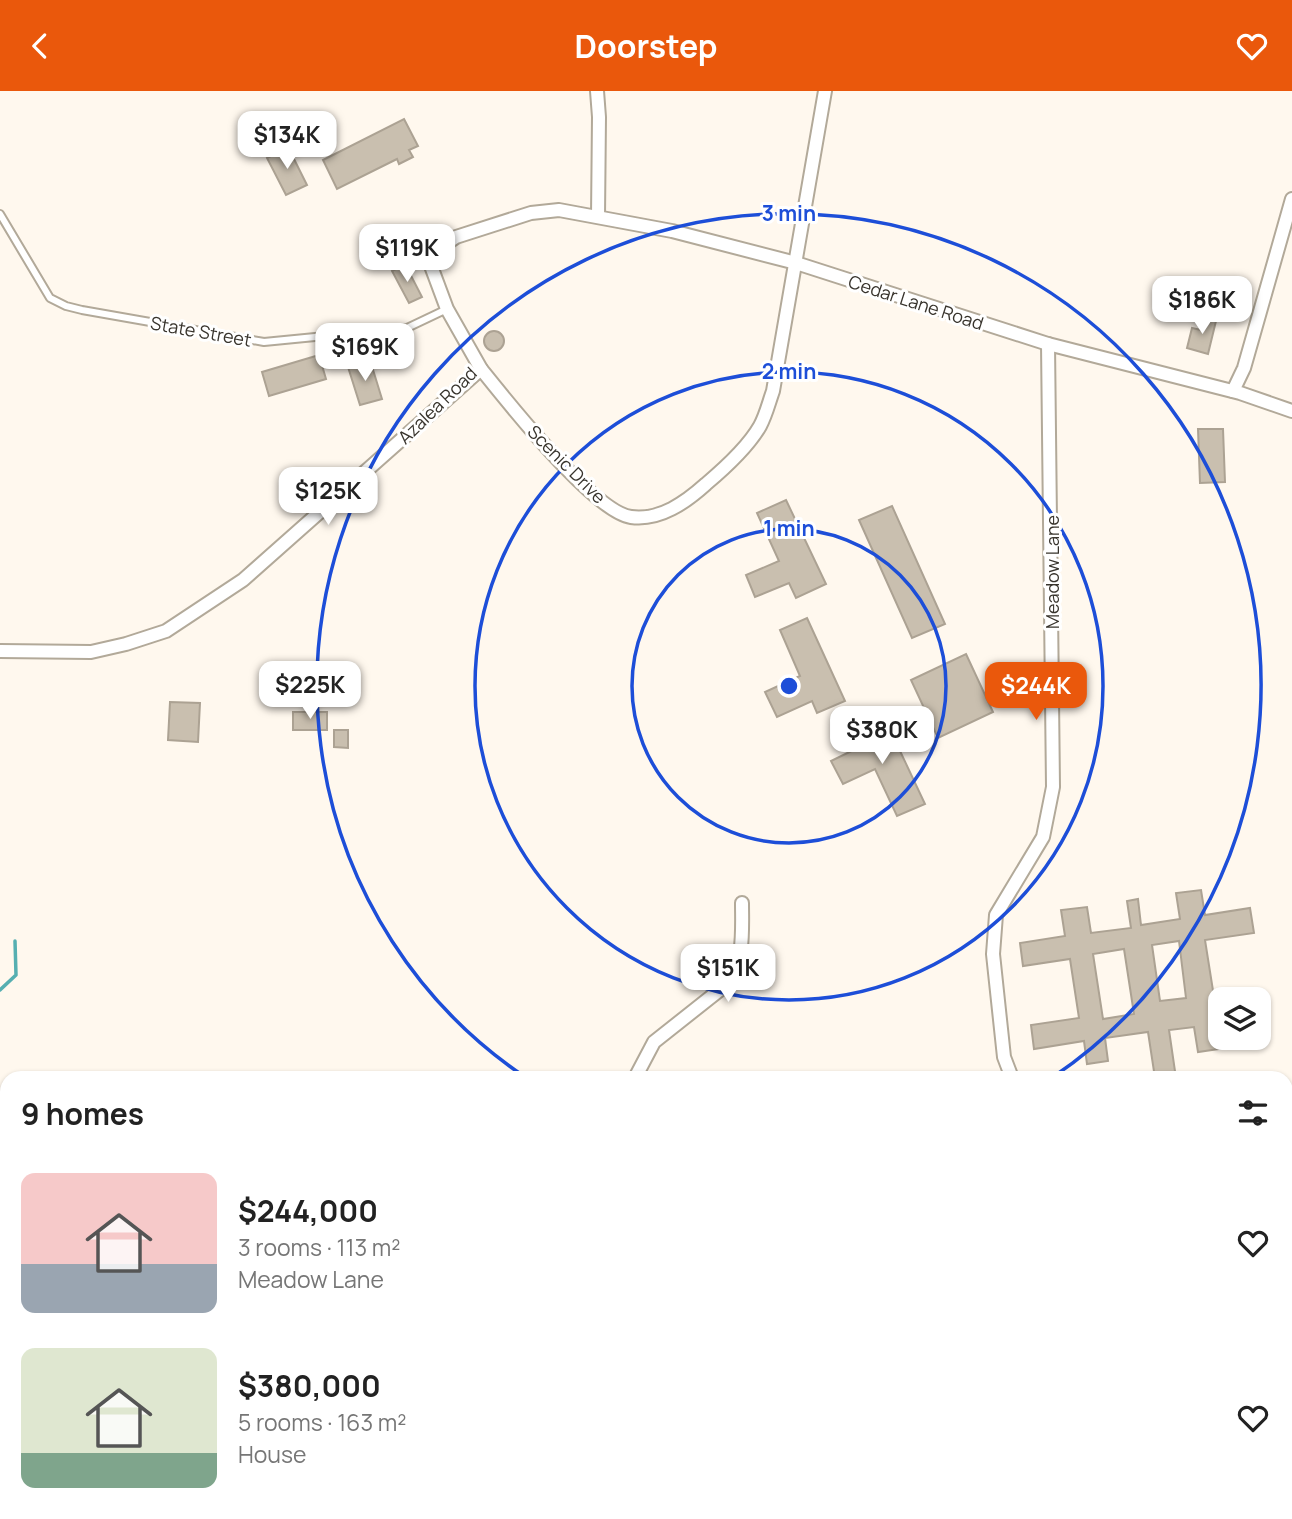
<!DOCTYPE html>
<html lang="en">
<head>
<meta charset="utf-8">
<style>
	body { margin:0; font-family:Manrope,sans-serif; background:#f6f6f6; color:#222; height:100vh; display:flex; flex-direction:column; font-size:26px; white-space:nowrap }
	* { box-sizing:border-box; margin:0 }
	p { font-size:23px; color:#767676 }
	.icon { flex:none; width:38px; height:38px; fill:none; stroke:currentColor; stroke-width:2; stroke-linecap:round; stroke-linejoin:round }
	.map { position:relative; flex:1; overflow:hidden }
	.drawer { position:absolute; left:0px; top:980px; width:1293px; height:448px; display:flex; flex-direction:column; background:#fff; border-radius:21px 21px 0 0; box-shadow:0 2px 5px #0004 }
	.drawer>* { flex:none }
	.tools { position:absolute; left:1208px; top:896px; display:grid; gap:14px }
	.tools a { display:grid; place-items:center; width:63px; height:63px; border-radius:14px; background:#fff; box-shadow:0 2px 5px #0004; font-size:35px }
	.price { position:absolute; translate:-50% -60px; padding:0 16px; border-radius:14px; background:#fff; color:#222; font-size:23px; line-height:46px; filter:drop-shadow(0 2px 4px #0008) }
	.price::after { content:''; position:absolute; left:50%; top:42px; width:21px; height:16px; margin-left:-10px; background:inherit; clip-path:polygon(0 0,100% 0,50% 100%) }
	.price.on { background:#ea580c; color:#fff }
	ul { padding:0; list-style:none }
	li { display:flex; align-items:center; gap:21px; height:175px; padding:0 21px }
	li span { display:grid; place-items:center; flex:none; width:196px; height:140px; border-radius:14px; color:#555 }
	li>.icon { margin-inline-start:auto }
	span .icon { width:84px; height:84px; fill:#fffc; stroke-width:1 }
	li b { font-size:30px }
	h2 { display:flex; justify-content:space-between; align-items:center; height:84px; padding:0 21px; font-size:30px }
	header { display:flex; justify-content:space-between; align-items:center; height:91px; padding:0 21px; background:#ea580c; color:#fff; font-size:32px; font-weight:700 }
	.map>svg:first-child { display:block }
</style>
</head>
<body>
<header><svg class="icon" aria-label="back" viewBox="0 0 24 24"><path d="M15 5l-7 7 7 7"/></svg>Doorstep<svg class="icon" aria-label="heart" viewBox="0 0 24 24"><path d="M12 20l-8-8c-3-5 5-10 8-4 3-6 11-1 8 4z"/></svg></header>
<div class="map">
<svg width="1292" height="1428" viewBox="0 0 1292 1428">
	<rect width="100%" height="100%" fill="#fff8ee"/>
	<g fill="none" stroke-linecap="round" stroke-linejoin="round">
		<path stroke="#56afb1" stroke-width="3.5" d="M0,899l16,-15 -1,-34"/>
	</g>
	<g fill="#c9bfaf" stroke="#aca293" stroke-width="2" fill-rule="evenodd">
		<path d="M404,28l14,27 -9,4 4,7 -14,7 -2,-5 -60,30 -14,-29z"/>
		<path d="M288,56l19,38 -21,10 -19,-37z"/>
		<path d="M405,173l17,33 -13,6 -17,-32z"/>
		<path d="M1205,223l11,7 -8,33 -21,-6 5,-20 9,2z"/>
		<circle cx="494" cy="250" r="10"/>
		<path d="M319,264l7,24 -57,17 -7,-24z"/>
		<path d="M370,269l12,39 -22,6 -12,-38z"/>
		<path d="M1198,338h25l2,53 -25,1z"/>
		<path d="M786,409l40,84 -30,14 -7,-15 -34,14 -9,-22 33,-14 -22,-48z"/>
		<path d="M892,415l53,118 -33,14 -53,-118z"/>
		<path d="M807,527l38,83 -28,12 -5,-12 -35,16 -12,-25 35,-16 -20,-46z"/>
		<path d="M966,563l27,58 -55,26 -27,-58z"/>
		<path d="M170,611l30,1 -2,39 -30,-2z"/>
		<rect x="293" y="621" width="34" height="18"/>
		<path d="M884,626l41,87 -28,12 -22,-47 -32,15 -12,-23 33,-16 -7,-15z"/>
		<path d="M334,639h14v18l-14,-1z"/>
		<path d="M1201,799l4,25 45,-7 4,25 -49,7 9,57h6v41h4l2,10 -28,4 -4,-25 -25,3 7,48h-21l-7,-46 -43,6 3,23 -21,3 -3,-23 -50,8 -3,-24 48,-7 -9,-59 -47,7 -3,-23 45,-7 -4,-26 26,-3 4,26 40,-5 -4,-27 11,-2 3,26 39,-6 -4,-26zM1179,850l7,57 -26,3 -8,-56zM1124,858l10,65 -31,5 -10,-65z"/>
	</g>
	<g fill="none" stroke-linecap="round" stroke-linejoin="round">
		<defs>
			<g id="lane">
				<path d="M0,123l50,84 16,8 16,4 182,32 143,-14 40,-19"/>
				<path d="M1287,1409h5"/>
				<path d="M263,1421h72"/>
				<path d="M83,1428l6,-7"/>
			</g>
			<g id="street">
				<path d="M597,0l2,26 -1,99"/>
				<path d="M481,278c25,31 113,143 150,148 29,4 55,-15 75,-33 19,-16 42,-37 54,-58 6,-11 9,-24 13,-35l52,-300"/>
				<path d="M1233,300l11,-23 48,-169"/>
				<path d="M0,560l91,1 35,-8 40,-13 77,-51 238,-211 -34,-60 -16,-43 7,-17 18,-12 75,-24 28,-3 113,21 124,32 252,81 192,49 52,18"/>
				<path d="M635,987l19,-36 72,-57c19,-22 16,-55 16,-82"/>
				<path d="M1012,987l-8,-21 -11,-103 3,-39 47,-78 10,-50 -5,-443"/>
				<path d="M0,1060h7"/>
				<path d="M0,1256h7"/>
				<path d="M250,1421l2,7"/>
				<path d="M904,1421l1,7"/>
				<path d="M519,1428v-7"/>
				<path d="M669,1428v-7"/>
				<path d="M818,1428l1,-7"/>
			</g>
		</defs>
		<use href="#lane" stroke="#b2a999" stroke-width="10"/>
		<use href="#street" stroke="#b2a999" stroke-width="16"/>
		<use href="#lane" stroke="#fff" stroke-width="6"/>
		<use href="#street" stroke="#fff" stroke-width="12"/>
		<defs>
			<g id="rail">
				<path d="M1286,1058l6,-9"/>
				<path d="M1062,1428l4,-7"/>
			</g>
		</defs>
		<use href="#rail" stroke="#807b73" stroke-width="6"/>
		<use href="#rail" stroke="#fff" stroke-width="3.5" stroke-dasharray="10" stroke-linecap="butt"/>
	</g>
	<g fill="none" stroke="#1d4ed8" stroke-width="3.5">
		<circle cx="789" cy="595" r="157"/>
		<circle cx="789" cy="595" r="314"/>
		<path d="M525 986A472 472 0 1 1 1053 986"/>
	</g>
	<g text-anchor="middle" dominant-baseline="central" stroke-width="6" stroke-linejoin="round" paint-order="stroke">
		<g font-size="18" fill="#38342d" stroke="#fff">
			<text transform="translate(916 211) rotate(18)">Cedar Lane Road</text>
			<text transform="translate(201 240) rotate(10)">State Street</text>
			<text transform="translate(437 314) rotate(-44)">Azalea Road</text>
			<text transform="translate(567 373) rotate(45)">Scenic Drive</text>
			<text transform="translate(1052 481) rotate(-90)">Meadow Lane</text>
		</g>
	</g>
	<circle cx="789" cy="595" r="10" fill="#1d4ed8" stroke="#fff" stroke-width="3.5"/>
	<g font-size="21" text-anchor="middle" font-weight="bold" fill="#1d4ed8" stroke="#fff" stroke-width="6" stroke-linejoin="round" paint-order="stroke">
		<text x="789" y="130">3 min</text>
		<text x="789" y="288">2 min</text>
		<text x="789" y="445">1 min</text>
	</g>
</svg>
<div class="tools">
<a><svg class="icon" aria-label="layers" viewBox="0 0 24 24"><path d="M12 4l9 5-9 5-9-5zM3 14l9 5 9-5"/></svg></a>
</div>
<b class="price" style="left:287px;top:80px">$134K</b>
<b class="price" style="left:407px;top:193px">$119K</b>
<b class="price" style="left:1202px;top:245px">$186K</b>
<b class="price" style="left:365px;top:292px">$169K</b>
<b class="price" style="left:328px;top:436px">$125K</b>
<b class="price" style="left:310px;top:630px">$225K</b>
<b class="price on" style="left:1036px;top:631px">$244K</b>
<b class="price" style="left:882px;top:675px">$380K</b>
<b class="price" style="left:728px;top:913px">$151K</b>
<section class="drawer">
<h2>9 homes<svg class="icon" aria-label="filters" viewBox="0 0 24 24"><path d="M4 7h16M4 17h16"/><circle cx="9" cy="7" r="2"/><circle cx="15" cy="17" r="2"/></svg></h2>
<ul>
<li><span style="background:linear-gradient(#f6c9c9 65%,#9aa5b1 0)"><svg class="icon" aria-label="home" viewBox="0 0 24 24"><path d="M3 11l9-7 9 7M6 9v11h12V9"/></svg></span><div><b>$244,000</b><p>3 rooms · 113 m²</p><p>Meadow Lane</p></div><svg class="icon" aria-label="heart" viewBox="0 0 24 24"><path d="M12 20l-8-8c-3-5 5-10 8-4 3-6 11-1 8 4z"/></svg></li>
<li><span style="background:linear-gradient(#dfe7d0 75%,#7fa58c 0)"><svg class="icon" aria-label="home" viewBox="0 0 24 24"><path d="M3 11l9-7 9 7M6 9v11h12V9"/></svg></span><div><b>$380,000</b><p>5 rooms · 163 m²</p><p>House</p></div><svg class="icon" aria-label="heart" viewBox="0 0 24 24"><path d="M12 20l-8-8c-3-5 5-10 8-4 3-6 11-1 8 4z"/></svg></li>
</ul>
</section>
</div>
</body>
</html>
